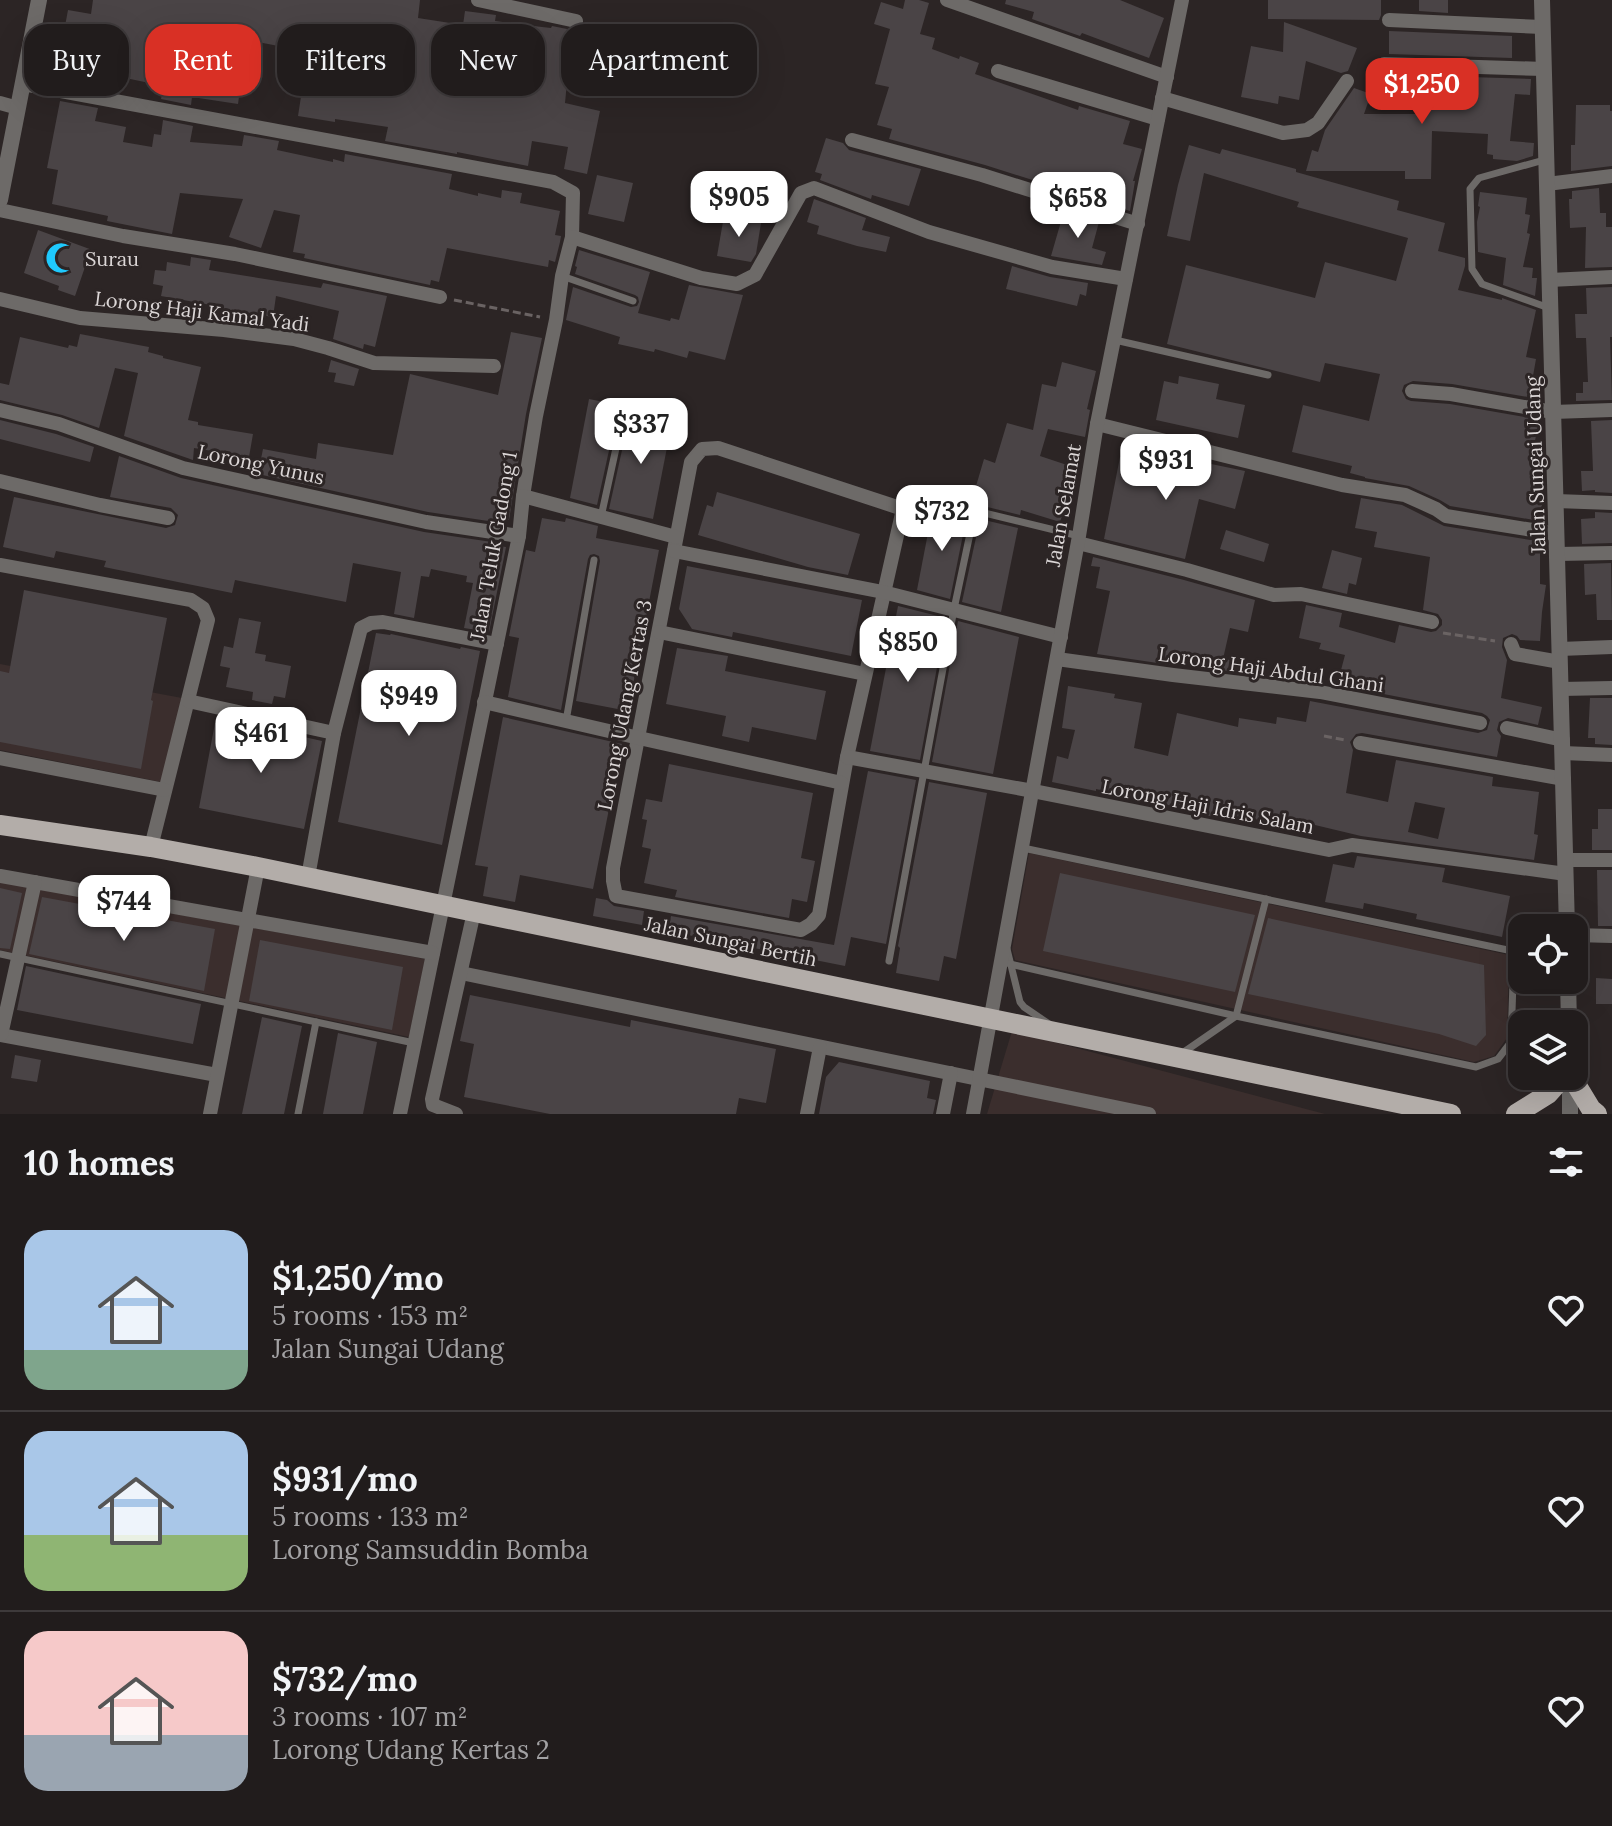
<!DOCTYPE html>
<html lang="en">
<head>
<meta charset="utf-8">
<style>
	body { margin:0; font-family:Lora,serif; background:#292525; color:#f1f3f6; height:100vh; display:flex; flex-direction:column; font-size:30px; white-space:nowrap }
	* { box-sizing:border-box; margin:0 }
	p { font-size:26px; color:#a2a1a3 }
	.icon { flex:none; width:44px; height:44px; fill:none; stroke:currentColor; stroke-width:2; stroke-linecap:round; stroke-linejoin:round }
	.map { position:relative; height:1114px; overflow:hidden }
	.drawer { display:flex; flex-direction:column; background:#211c1c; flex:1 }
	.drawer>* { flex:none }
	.banner { position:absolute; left:24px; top:24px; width:800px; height:72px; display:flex; gap:16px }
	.buttons { position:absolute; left:1508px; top:914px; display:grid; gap:16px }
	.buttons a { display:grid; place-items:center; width:80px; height:80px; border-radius:16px; background:#211c1c; box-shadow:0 8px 32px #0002,0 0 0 2px #3e3a3b; font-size:40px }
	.price { position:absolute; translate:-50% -68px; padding:0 18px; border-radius:16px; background:#fff; color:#222; font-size:26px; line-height:52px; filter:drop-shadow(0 2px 4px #0008) }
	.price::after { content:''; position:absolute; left:50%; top:48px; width:24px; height:18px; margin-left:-12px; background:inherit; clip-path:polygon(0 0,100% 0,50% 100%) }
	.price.selected { background:#d93025; color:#fff }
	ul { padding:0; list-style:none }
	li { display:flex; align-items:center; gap:24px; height:200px; padding:0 24px }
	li+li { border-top:2px solid #3e3a3b }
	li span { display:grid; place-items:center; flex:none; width:224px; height:160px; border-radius:24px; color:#555 }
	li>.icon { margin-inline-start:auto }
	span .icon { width:96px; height:96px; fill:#fffc; stroke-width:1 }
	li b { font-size:34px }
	h2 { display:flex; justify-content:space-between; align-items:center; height:96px; padding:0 24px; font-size:34px }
	.chip { padding:0 28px; border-radius:24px; background:#211c1c; box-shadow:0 8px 32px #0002,0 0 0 2px #3e3a3b; font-size:28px; line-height:72px }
	.chip.selected { background:#d93025; color:#fff }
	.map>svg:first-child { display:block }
</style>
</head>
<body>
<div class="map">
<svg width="1612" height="1114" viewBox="0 0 1612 1114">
	<rect width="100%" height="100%" fill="#2c2525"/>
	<g fill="#3b2e2d">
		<path d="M0,664l182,34 -21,84 -161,-32z"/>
		<path d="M1029,853l480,102 -2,83 -13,18 -20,6 -459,-102 -3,-11z"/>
		<path d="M0,882l425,77 -16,78 -409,-87z"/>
		<path d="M1012,1031l313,83h-338z"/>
	</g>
	<g fill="#4a4446" fill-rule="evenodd">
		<path d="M93,0h327l-2,18 45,7 2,-14 31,4 -1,6 47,6 9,1 1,-2 20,4 -7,73 35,8 -13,63 -23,-5 4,-22 -36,-6 -4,25 -71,-14v2l-72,-13 3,-14 -53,-8v3l-37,-6 4,-26 9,1 5,-36 -17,-3v-2l-52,-10 -9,64 -46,-7 -1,8 -30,-6 3,-13 -58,-12 -3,15 -48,-9 13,-70 23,4z"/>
		<path d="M905,0h14l10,3 -9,31 15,4 -3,11 27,10 1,-3 19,7 -4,11 103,36 1,-4 51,15 -7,23 19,5 -9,32h2l-5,30 -145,-46 -96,-26 3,-10 -15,-4 12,-38 -14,-3 15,-55 -16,-5 7,-22 22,7z"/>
		<path d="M1006,0h114l44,18 -15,40 -67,-25 -2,3 -48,-17 2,-7 -29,-8z"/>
		<path d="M1268,0h113v15l-2,5 -111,-1z"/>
		<path d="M1419,0h29v13l-29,-2z"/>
		<path d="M1284,22l73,26 -9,23 -7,2 -35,-12 -7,39 -20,-4 -1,8 -37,-7 10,-51 32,6z"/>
		<path d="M1389,31l123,5v22l-123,-4z"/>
		<path d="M1405,75l126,4 -1,16 -15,-1 -5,47 24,2 -1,13 -16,5 -24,-2v-4l-6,-1 1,-20 -56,-3 -1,48h-26v-8h-99l6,-21 6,2 7,-22 29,-42 17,6 -7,20h54l2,-27 -16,-1z"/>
		<path d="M60,101l38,7 -3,13 31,6 -3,15 29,5 2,-13 7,1 2,-15 30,6 -3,16 52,4 2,-11 35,6 -2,9 56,12v-3l11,3 1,-8 107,20 -3,15 29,7v-3l23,5 1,-8 20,3 -2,10 40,8 -5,24 6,1 -1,6 -5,20 -6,-2 -1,7 -101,-19 -8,34 -8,-2 -1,5 -126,-27 1,-4 -12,-2 7,-37 -26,-5 -13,38 -32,-11 14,-38 -63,-6 -8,41 -65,-13 1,-5 -56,-12 6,-34 -11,-2z"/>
		<path d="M1576,105h34v6h2v55l-41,5v-26h4z"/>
		<path d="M826,138l17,5 6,7 72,19 -12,37 -37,-11 -1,4 -51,-19 2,-6 -7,-2z"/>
		<path d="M1189,145l31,9 2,-5 74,20v3l103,29 -2,9 48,13 -7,28 27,7v8l-7,24 44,10v-2l34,12 -10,47 10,2 -3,17 5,1 -4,21 -82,-14 -39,-3 -9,4 -2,6 4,8 5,2 39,3 80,14v2l9,2 -8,37 10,1 -3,28 6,1 -4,32 -90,-15 -10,-6 -31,-14 -44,-8v-1l-15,-4 2,-7 -60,-14 11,-47 66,16 11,-47 -55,-11 -5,19 -153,-38 19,-79 129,33 10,-36 71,19 12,-43 -111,-31 2,-5 -95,-29 -14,68 -23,-5 11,-51z"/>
		<path d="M597,175l36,8 -9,39 -36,-8z"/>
		<path d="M1599,188l1,25h6v14h6v40l-27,1 1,-41 -16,1 -1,-29h3v-8z"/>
		<path d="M1480,192l47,6 -2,16 5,1 -3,18 3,1 -7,33 10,1 -1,10h5l-2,18 -32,-11 3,-27 -28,-6 -1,-30 3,-15 -2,-1z"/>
		<path d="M814,199l52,19 -4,12 28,7 -4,15 -29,-6 -40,-12 2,-8 -12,-4z"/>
		<path d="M1064,211l35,11 -7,26 14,4 -4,13 -51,-9z"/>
		<path d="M724,216l37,7 -5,31 -5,8 -34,-6z"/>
		<path d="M38,230l57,21 -5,17 -5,-1 -10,29 -17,-6 1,-4 -35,-13z"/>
		<path d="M579,250l71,22 -12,41 32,8 1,-3 8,2 10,-35 54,10 -18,65 -36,-9 -2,7 -32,-9 -1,3 -36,-8 2,-7 -54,-17 7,-33 58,20 6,-1 2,-4 -1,-5 -3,-2 -60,-21 2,-7 -2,-1z"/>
		<path d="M191,257l20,3 -2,10 112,18 2,-5 64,13 -12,51 -11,-3 -1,5 -30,-10 6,-28 -63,-15 -3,21 -51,-8v-2l-61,-11 2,-10 -10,-2 2,-14 11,1 1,-9 23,4z"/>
		<path d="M1012,266l38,11 38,6 -2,13 -6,-2 -3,12 -71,-17z"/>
		<path d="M1612,287v50h-2l2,63 -36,1v-8h7v-11h5l-2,-44h-10l-1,-24h12l-1,-26z"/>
		<path d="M511,332l31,6 -16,76 -17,106 -13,-1 -1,3 -67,-10 -170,-38 5,-25 53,10 2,-16 75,12 17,-81 88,21z"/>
		<path d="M80,334l69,13 -1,5 15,4v2l38,9 -13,53 10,2v3l55,9 -4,23 -55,-9 -1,12 -69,-24 14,-63 -23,-5 -16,60 -37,-13 -62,-15v-17l9,2 11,-48 48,11 1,-3 8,2z"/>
		<path d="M331,360l28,9 -5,17 -20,-4 2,-9 -8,-1z"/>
		<path d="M1062,362l34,9 -9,38 3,1 -5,27 -37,-8 -8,27 30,10 -6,20 12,4 -8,24 -5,-1 -3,9 -39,-12 -1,5 -49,-12 13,-44 11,4 12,-40 26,7 9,-46 14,3z"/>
		<path d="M1179,376l40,8 -3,15 29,6 -7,33 -82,-18 8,-39 14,3z"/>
		<path d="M589,399l30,6 -22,100 -27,-7z"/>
		<path d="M630,414l42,8 -19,97 -44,-10z"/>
		<path d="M0,420l56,14 38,13 -4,15 -90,-23z"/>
		<path d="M1612,420v73l-17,-1v-2l-13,1 -1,-20h12l-2,-50z"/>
		<path d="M119,456l62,22 243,54 68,10 -1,3 15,2 -17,85 -25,-4 9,-45 -7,-1 1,-6 -36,-7 -2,8 -8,-1 -7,42 -20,-4 7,-42 -48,-9 -7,39 -111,-22 -3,13 -128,-26 2,-6 -50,-10 -2,7 -51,-11 11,-50 152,31 9,-3 3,-10 -7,-7 -61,-11z"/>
		<path d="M1120,457l65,11 2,-9 58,12 -10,38 -36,-10 -14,60 -81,-20z"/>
		<path d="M717,492l143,42 -12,41 -40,-8 -110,-32 9,-30 6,2z"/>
		<path d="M1361,498l41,7 42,21 93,15v5h3v38l6,1 -4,27 -2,29 -20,-1 -3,-4 -5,-2 -9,4 -1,9 5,13 -6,38 41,9 -4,18 -30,-7 -9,4 -2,8 4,6 -4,21 -135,-24 -6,1 -6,8 3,8 -7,43 42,9 8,-42 97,17 -1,9 47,6 -5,42 4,1 -4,25 -173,-24 -92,-22 -2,8 -24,-6 -2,6 -47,-9 1,-2 -99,-22v2l-44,-9 5,-26 11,3 7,-29 -13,-2 6,-42 47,8 -1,4 28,5 -8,45 34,8 9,-43 61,14 1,-9 37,6 1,-7 29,5 4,-21 168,32 9,-3 3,-10 -3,-4 -5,-3 -145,-28 8,-30 -26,-6 2,-6 -22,-5 7,-33 36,8 -3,14 56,16 4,-18 32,7 5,-1 6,-6v-5l-4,-6 -15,-4 7,-53 -56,-10 3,-15 -22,-4zM1415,802l30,6 -7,31 -30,-7z"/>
		<path d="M933,507l34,8 -17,84 -33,-9z"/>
		<path d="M1595,512l17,1v30l-30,1 -1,-25 14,-1z"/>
		<path d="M542,518l23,4 1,-4 32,8 -2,12 63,12 -31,161 -52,-10 24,-140 -1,-5 -5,-2 -4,1 -2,4 -27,151 -53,-13 11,-59 -10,-2 17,-86 9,2z"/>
		<path d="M980,519l38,9 -17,84 -39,-10z"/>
		<path d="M1226,530l43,14 -5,18 -44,-13z"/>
		<path d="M1332,550l30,8 -6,27 -7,-2 -2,11 -25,-6z"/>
		<path d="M1093,557l91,23 71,20 -7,32 -18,-4 -7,31 7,1 -2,11 -22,-2 -34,-8 -1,4 -74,-11 13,-63 -14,-3 4,-21 -9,-1z"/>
		<path d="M1611,563l1,57h-15l-1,-26 -11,1 -1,-31z"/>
		<path d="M687,566l175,34 -11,56 -118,-24 -1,5 -40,-8 -13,-20z"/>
		<path d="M24,590l143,28 -16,82 2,1 -12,68 -141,-27v-71l9,2z"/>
		<path d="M898,606l48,12 -26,142 -50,-9z"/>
		<path d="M239,618l22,4 -6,31 11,2 -1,6 26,5 -6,32 -11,-2 -2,8 -20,-4 1,-8 -27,-5 4,-19 -10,-2 4,-20 9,2z"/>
		<path d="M958,621l61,16 -26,137 -61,-12z"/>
		<path d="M376,633l14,2 1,-1 69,15 1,-2 19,4 -38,194 -104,-23z"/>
		<path d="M677,648l51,8 -3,15 101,20 -10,49 -64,-13 -3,15 -27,-6 4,-20 -60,-12z"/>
		<path d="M1590,698h22v47l-17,-1v-6h-7z"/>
		<path d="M503,717l119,27 -29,145 -73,-14 -5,27 -32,-6 5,-29 -13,-2z"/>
		<path d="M215,723l57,10 1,-3 49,11 -18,88 -105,-21z"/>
		<path d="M669,764l144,29 -12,65 14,3 -8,41 -15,-3 -3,19 -114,-21 2,-7 -33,-7 7,-34 -9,-2 5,-27 -5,-1 4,-20 16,3z"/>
		<path d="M868,771l48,9 -30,164 -35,-7 -6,29 -177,-35 3,-15 163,29z"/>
		<path d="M929,782l58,11 -31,166 -12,-3 -5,25 -43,-8 4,-25 -2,-2z"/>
		<path d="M1598,809h14v41h-20v-21h6z"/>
		<path d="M1357,856l88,12 -3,14 68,14 -8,41 -86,-18 1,-5 -53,-11 -1,6 -38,-7 8,-38 21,4z"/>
		<path d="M1597,870h15v56h-14z"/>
		<path d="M1060,873l195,42 -20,77 -192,-41z"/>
		<path d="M0,888l22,5 -12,56 -10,-1z"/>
		<path d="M42,897l173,32 -11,62 -175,-37z"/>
		<path d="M596,898l11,2 7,6 30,5 -2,14 -49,-9z"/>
		<path d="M1268,918l216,47 2,70 -10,11 -37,-12 -191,-40z"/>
		<path d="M260,940l143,27 -11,63 -143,-29z"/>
		<path d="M26,966l175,38 -8,40 -176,-34z"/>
		<path d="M1596,978l16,1v25h-16z"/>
		<path d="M470,995l160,32 1,-7 145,29 -10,54 -27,-5 -3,16h-186l-86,-17 10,-53 -14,-3z"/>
		<path d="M262,1017l40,9 -18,88h-42z"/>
		<path d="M338,1033l39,9 -14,72h-40z"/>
		<path d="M15,1055l26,5 -4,22 -26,-4z"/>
		<path d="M839,1062l91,19 -3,17 9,2 -3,14h-114l7,-37z"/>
	</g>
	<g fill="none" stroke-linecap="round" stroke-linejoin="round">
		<g stroke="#6a6363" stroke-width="3" stroke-dasharray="8 4" stroke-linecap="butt">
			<path d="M454,300l86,17"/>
			<path d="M1443,633l52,8"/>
			<path d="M1324,736l21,4"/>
		</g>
		<g stroke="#6d6a68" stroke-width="7">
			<path d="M1544,160l-65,18 -9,11 2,80 10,15 67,24"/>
			<path d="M562,276l71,25"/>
			<path d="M1115,340l153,35"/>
			<path d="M903,509l11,-9 13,-1 152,37"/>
			<path d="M601,517l24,-110"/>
			<path d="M566,721l28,-161"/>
			<path d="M1023,848l499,105"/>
			<path d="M1007,949l13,53 4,5 25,17"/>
			<path d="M0,954l414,89"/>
			<path d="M889,961l65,-352 21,-99"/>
			<path d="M1010,964l226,52 240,51 22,-8 13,-17 3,-91"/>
			<path d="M1181,1054l55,-38 30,-117"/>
			<path d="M298,1114l18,-92"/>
		</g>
		<g stroke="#6d6a68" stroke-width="14">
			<path d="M478,0l98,21"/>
			<path d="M947,0l220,77"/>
			<path d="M1389,20l153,7"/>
			<path d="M1384,64l160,5"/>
			<path d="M998,71l160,48"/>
			<path d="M23,84l530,98 20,11 -1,44 -10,39 -6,44 -20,96 -13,80 -4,40 -119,578"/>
			<path d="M1162,98l121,35 24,-3 11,-7 29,-42"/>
			<path d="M0,103l18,5"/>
			<path d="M852,140l130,35 156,49"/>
			<path d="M1547,184l65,-8"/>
			<path d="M0,210l123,26 112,18 205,43"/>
			<path d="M572,237l129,41 36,6 18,-9 46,-82 13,-5 115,44 123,35 74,12"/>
			<path d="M1550,280l62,-3"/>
			<path d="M0,299l80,19 144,12 70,9 34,9 46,15 120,3"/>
			<path d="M1412,391l39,3 102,18 59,-2"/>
			<path d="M0,410l59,14 124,44 243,54 93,14"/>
			<path d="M1097,424l245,61 63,10 31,14 10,7 111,18"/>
			<path d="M718,448l185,61 -56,248 -28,158 -8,9 -10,6 -185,-34 -3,-15v-13l78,-406 11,-13z"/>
			<path d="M0,481l100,24 68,13"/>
			<path d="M523,496l153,41"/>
			<path d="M1556,501l56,2"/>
			<path d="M1078,543l109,27 87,25 27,-1 131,28"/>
			<path d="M674,551l209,41 178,45"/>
			<path d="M1558,554l54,-1"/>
			<path d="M0,565l191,35 12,8 5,12 -57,227"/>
			<path d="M659,632l206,42"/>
			<path d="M1511,644l4,10 45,8"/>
			<path d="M1560,649l52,-2"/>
			<path d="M1057,659l116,16 147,17 160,31"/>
			<path d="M1561,689l51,-1"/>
			<path d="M188,701l146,32"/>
			<path d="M484,702l155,36 203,45"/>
			<path d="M1507,728l56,12"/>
			<path d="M1360,743l204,36"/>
			<path d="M1563,753l49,2"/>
			<path d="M847,757l186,34 296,59 23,-5 214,29"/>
			<path d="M0,758l165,32"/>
			<path d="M1566,860h46"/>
			<path d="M0,876l433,77"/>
			<path d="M308,877l26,-144 27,-105 10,-5 12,-1 114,22"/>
			<path d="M1574,935l38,1"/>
			<path d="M461,973l688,141"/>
			<path d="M0,1035l217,40"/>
			<path d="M1,1035l34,-153"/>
			<path d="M210,1114l48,-247"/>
			<path d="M456,1114l-23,-9 -1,-6 42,-187"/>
			<path d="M807,1114l13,-67"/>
			<path d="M943,1114l8,-41"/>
			<path d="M973,1114l106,-578 18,-112 85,-424"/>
		</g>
		<g stroke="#6d6a68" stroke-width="16">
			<path d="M1542,0l25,928"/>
			<path d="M0,200l39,-200"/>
			<path d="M1568,980l1,44"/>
			<path d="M1570,1114v-38"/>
		</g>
		<g stroke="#b3ada9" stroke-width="20">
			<path d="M0,825l151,22 107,20 1193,247"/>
			<path d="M1571,1076l20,33 6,5"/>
			<path d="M1516,1114l32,-20 16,-18"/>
		</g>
	</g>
	<defs>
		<symbol id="mosque-bare" viewBox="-9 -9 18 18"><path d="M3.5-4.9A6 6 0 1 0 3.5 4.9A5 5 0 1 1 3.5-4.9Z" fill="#1fc9fd" stroke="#2c2525" stroke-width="2.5" paint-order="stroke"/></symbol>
	</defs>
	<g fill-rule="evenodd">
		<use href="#mosque-bare" x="39" y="236" width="44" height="44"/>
	</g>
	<g text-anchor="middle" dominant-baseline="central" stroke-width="6" stroke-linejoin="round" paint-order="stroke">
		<g font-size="20" fill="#dbd6d6" stroke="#2c2525" text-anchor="start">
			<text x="85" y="258">Surau</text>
		</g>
		<g font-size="20" fill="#dbd6d6" stroke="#2c2525">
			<text transform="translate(202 311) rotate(7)">Lorong Haji Kamal Yadi</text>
			<text transform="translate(261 464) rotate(12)">Lorong Yunus</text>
			<text transform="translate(1535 465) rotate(-92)">Jalan Sungai Udang</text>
			<text transform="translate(1063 505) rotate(-80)">Jalan Selamat</text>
			<text transform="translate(493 546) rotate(-80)">Jalan Teluk Gadong 1</text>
			<text transform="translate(1271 669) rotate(8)">Lorong Haji Abdul Ghani</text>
			<text transform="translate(624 705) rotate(-79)">Lorong Udang Kertas 3</text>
			<text transform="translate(1208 806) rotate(11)">Lorong Haji Idris Salam</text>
			<text transform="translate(731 941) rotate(12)">Jalan Sungai Bertih</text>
		</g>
	</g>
</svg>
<div class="buttons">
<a><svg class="icon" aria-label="locate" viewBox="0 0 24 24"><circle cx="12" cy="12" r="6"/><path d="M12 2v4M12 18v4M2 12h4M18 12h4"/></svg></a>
<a><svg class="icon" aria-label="layers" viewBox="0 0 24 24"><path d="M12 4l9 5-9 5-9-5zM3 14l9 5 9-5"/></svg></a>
</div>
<b class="price selected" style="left:1422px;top:126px">$1,250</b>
<b class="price" style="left:739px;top:239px">$905</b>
<b class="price" style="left:1078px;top:240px">$658</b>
<b class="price" style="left:641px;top:466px">$337</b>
<b class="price" style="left:1166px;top:502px">$931</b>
<b class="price" style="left:942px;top:553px">$732</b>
<b class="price" style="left:908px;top:684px">$850</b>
<b class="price" style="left:409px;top:738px">$949</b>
<b class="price" style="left:261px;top:775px">$461</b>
<b class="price" style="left:124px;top:943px">$744</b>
<div class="banner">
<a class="chip">Buy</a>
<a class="chip selected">Rent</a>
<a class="chip">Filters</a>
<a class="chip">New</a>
<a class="chip">Apartment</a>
</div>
</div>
<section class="drawer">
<h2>10 homes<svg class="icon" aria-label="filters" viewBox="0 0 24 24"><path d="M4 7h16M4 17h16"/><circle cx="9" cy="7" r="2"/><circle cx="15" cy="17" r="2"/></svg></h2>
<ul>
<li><span style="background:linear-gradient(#a9c7e8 75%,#7fa58c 0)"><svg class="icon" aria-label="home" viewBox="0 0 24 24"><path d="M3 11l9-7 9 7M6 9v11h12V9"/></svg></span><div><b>$1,250/mo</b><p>5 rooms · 153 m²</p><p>Jalan Sungai Udang</p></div><svg class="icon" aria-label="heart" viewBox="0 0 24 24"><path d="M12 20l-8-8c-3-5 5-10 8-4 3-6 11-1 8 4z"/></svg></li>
<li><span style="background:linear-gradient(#a9c7e8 65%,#8fb573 0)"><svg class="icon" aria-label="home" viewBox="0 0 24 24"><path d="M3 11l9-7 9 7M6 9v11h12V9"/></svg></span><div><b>$931/mo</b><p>5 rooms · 133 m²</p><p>Lorong Samsuddin Bomba</p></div><svg class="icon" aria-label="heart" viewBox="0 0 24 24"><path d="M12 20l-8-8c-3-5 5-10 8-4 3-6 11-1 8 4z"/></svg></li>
<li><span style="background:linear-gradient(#f6c9c9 65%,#9aa5b1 0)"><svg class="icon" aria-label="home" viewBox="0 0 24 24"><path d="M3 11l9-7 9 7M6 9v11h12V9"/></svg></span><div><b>$732/mo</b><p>3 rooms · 107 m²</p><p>Lorong Udang Kertas 2</p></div><svg class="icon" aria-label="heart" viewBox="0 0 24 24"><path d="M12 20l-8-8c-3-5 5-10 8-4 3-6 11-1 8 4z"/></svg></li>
</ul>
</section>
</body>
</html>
